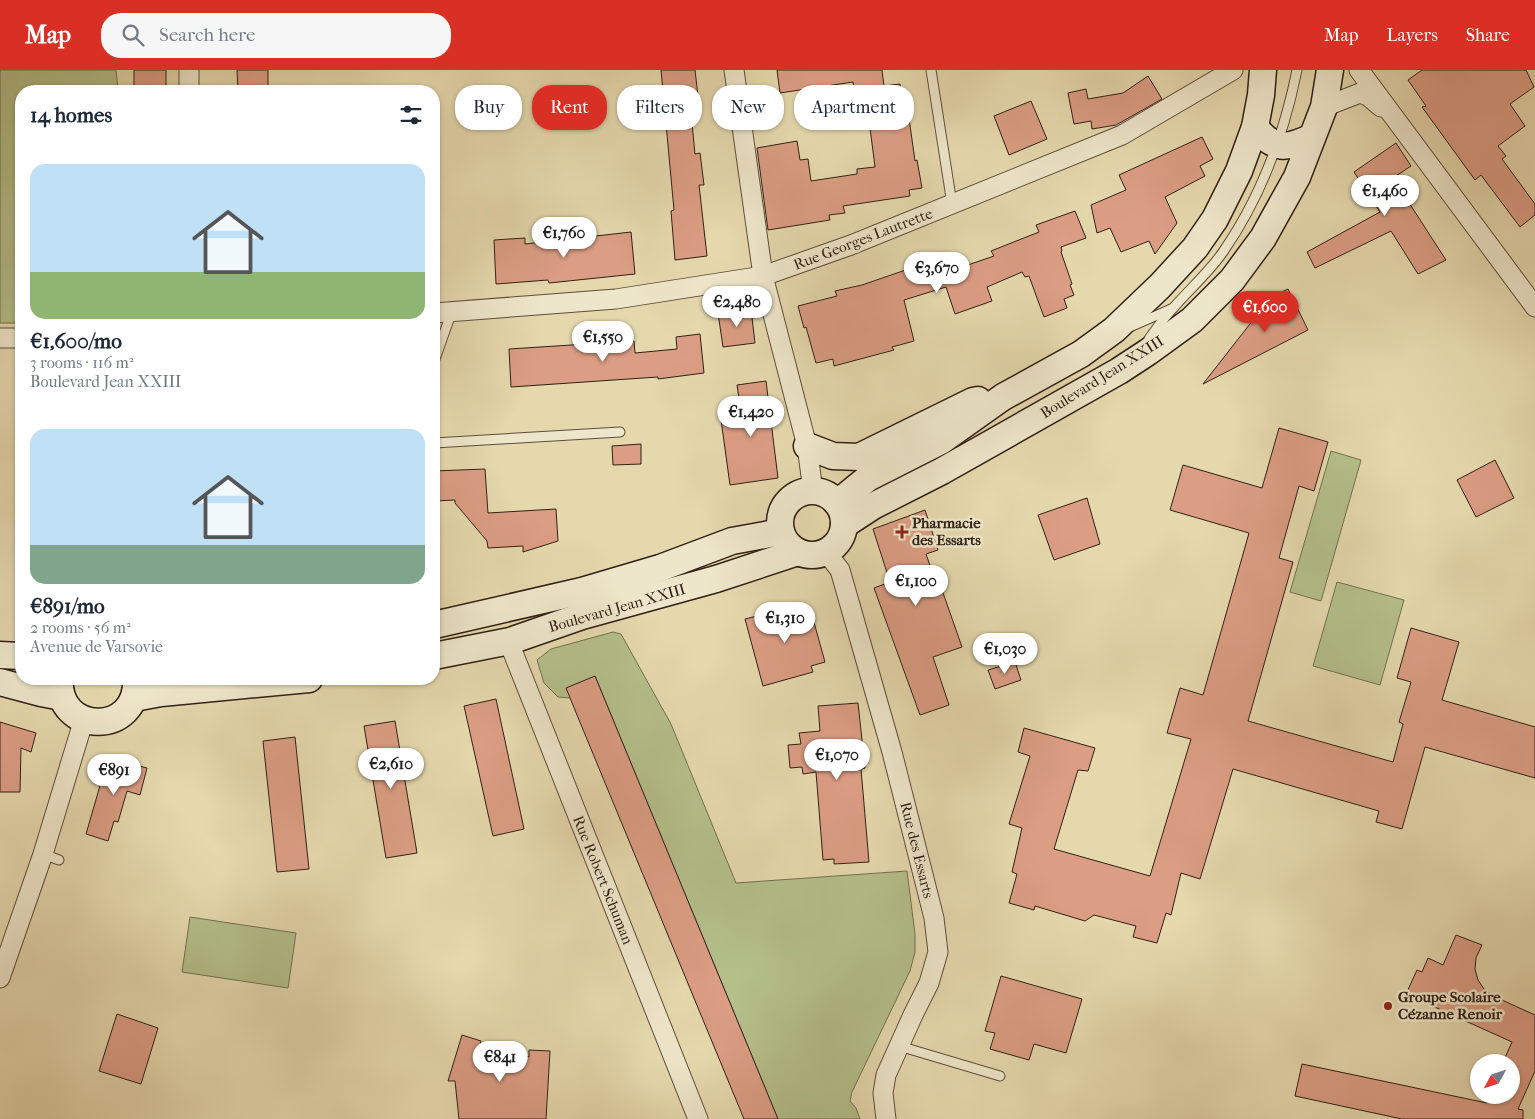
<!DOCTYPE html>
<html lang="en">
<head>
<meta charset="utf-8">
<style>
	body { margin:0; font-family:"IM FELL French Canon",serif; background:#f6f6f7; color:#1f2937; height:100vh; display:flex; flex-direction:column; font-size:19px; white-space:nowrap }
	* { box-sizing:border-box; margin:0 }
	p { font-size:16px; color:#747a83 }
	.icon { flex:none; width:28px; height:28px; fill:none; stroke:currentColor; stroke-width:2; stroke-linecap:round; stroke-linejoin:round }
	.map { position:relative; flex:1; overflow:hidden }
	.side { position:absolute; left:15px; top:15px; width:425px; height:600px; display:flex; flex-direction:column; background:#fff; border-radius:20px; box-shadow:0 1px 4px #0004 }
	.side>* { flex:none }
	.banner { position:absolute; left:455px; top:15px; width:475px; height:45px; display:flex; gap:10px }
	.needle { width:32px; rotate:230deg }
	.controls { position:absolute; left:1470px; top:984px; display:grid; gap:10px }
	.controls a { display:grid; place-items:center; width:50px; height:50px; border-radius:50%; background:#fff; box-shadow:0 1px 4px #0004; font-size:25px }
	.price { position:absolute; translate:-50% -42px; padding:0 11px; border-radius:18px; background:#fff; color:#222; font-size:16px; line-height:32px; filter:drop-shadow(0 1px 2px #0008) }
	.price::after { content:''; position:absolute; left:50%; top:30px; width:15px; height:11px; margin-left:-8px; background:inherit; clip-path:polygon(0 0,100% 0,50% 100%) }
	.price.selected { background:#d93025; color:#fff }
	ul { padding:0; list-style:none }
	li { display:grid; align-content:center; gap:10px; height:265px; padding:0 15px }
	li span { display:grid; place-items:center; height:155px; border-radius:15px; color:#555 }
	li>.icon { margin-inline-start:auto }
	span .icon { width:90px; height:90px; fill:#fffc; stroke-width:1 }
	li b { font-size:21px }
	h2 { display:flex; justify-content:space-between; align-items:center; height:60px; padding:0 15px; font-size:21px }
	.chip { padding:0 18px; border-radius:20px; background:#fff; box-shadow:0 1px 4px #0004; font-size:18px; line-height:45px }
	.chip.selected { background:#d93025; color:#fff }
	header { display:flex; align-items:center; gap:30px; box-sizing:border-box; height:70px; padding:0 25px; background:#d93025; color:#fff }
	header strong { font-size:24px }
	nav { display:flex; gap:28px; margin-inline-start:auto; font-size:18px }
	.search { width:350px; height:45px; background:#f6f6f7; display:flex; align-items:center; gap:12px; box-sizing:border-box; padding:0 18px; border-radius:20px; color:#747a83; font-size:19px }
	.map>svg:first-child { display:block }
</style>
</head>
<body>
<header>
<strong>Map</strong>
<div class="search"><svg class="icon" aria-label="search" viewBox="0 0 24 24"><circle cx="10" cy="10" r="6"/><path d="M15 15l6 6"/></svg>Search here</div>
<nav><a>Map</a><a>Layers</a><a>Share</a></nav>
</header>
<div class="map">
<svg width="1535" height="1049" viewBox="0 0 1535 1049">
	<rect width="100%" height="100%" fill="#e5d8ad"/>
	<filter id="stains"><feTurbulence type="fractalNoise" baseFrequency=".004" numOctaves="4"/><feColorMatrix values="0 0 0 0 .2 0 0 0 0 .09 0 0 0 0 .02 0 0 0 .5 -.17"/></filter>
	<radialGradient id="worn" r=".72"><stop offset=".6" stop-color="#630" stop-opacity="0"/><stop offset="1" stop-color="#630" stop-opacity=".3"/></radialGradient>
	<g fill="#b4bf8a" stroke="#727050">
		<path d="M0,0h116l2,21h-97v232h-21z"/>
		<path d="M1331,381l30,9 -40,141 -31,-9z"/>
		<path d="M1337,512l67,18 -24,85 -67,-19z"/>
		<path d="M613,562l8,2 50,90 65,159 171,-12 8,63v18l-5,19 -58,121 -2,9 6,7 4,11h-82l-183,-443 -25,22 -12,-1 -14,-14 -7,-23 14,-11z"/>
		<path d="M190,847l106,16 -8,55 -106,-16z"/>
	</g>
	<g fill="#db9d84" stroke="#302016">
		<rect x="134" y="0" width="32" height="21"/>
		<path d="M237,0h31v21h-30z"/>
		<path d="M661,0h34l5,43h-9l4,41 5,-1 4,32h-5l8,71 -32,4 -4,-49 3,-1z"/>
		<path d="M777,0h105l2,16 16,-2 3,20h4l8,57 2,-1 5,28 -13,2 1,6 -67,10 2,7 -16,2 1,5 -62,10 -11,-82 40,-7 3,19 8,-1 3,22 46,-7v-5l18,-2 -7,-55 -10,1 -5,-31 -73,11z"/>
		<path d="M1422,0h104l8,17 -24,17 15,22 -27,20 8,10 -4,3 33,45v11l-15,12 -39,-52 -6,5 -53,-73 4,-1 -18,-26z"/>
		<path d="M1148,6l14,23 -46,26 -24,4 -1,-8 -17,3 -6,-31 18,-4 2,10 35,-6z"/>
		<path d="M1031,31l16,38 -38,16 -15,-39z"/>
		<path d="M1202,67l11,22 -13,7 5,10 -40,21 12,26 -22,31 -6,-13 -28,11 -11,-24 -13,5 -6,-28 35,-15 -7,-15z"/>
		<path d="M1396,73l15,23 -18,12 53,82 -28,14 -27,-43 -76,37 -8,-16 73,-40 -26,-40z"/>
		<path d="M1075,141l11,27 -25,9 1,4 -1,1 11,32 -2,1 4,10 -10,4 3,9 -23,9 -15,-41 -4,1 -3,-5 -35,15 5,14 -37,13 -9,-27 -42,13 10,41 -22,6 2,3 -60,16 -1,-7 -17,4 -10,-36 -2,1 -6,-22 39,-10 -2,-5 27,-6 64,-22 3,10 28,-10 2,5 35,-12 -3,-5 48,-19 -3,-7z"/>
		<path d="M631,162l4,42 -86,9 -1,-3 -52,4 -2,-44 31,-2v6z"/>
		<path d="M1288,219l20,41 -105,54 68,-87z"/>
		<path d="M751,239l4,34 -32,4 -5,-34z"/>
		<path d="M700,264l4,39 -46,6v-2l-147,10 -2,-38 125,-8 1,12 42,-4 -1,-12z"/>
		<path d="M766,311l12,97 -48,7 -9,-65 21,-2 -5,-33z"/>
		<path d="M1279,358l49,14 -14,49 -15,-5 -20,72 14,4 -45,159 145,41 10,-38 -4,-2 12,-40 -14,-4 14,-50 48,14 -17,58 93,27v51l-110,-31 -23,82 -26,-7 3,-11 -146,-42 -33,110 -19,-6 -10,42 -5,-2 -9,30 -24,-6 3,-11 -42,-11 -9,6 -50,-15 -1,4 -25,-7 8,-29 -5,-2 10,-44 -13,-4 21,-68 -12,-4 6,-24 71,20 -7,23 -10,-1 -24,79 96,27 41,-137 -24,-6 13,-45 23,7 46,-162 -79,-23 13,-45 79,23z"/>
		<path d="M641,374v20l-28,1 -1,-19z"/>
		<path d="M1495,390l19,38 -38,19 -19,-37z"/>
		<path d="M485,399l3,44 68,-4 2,32 -35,11v-6l-35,2 -1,-7 -32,-38v-3l-20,1 -1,-30z"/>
		<path d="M1087,428l13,46 -46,16 -16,-45z"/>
		<path d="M925,440l13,40 -12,4 13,37 3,-1 20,57 -29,10 16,48 -29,10 -46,-127 16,-6 -17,-53z"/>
		<path d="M796,536l2,6 12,-4 15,54 -14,4 2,6 -50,14 -18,-67z"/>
		<path d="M1015,592l6,18 -26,9 -7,-19z"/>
		<path d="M595,606l183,443h-34l-167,-404 -11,-27z"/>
		<path d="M496,629l28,130 -31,7 -29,-130z"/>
		<path d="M858,633l7,65 -4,1 8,93 -35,2v-5l-11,1 -7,-88 -13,2 -1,-7 -12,1 -2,-23 13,-1 -2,-11 21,-2 -2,-25z"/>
		<path d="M395,651l22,132 -31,5 -22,-132z"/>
		<path d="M0,652l36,11 -5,19 -10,-4 -1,44h-20z"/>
		<path d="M295,667l14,132 -32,3 -14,-131z"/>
		<path d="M108,688l39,10 -7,27 -13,-4 -9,31 -4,-1 -6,20 -22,-7z"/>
		<path d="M1456,865l26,10 -6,13 -1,11 3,11 6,9 9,7 42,19v56l-17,38 5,1v9h-121l-107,-23 7,-32 185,39 3,-8h21v-33h-8l9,-20 -106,-48 11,-24 5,2 6,-14 15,7z"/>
		<path d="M1001,906l81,23 -16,54 -32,-9 -5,16 -39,-11 5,-16 -10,-2z"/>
		<path d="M117,944l41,14 -17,56 -42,-13z"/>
		<path d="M462,965l19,6 -2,8 50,8v-7l21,1 -4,68h-87l-4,-38h-7z"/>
	</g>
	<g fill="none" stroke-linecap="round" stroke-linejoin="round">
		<defs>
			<g id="lane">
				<path d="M931,0l21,134"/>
				<path d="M1130,257l41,-18"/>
				<path d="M1149,269c8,-11 16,-23 26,-33 16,-18 34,-34 48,-54 38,-55 61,-117 74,-182"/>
				<path d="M434,292l18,-51"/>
				<path d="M434,373l186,-11"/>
				<path d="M43,784l16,6"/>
				<path d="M899,976l101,30"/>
			</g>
			<g id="street">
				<path d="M734,0l29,206 44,170 6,45"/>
				<path d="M1359,0l176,237"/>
				<path d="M189,21v-21"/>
				<path d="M1324,37l36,-14 8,3 13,11"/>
				<path d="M434,243l182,-14 147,-23 88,-31 271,-110 111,-65"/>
				<path d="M0,268h21"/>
				<path d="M826,482l14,18 52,182 42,166 4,34 -9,31 -16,32 -27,60 -3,18 3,26"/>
				<path d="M510,571l2,9 186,469"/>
				<path d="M0,908l43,-124 41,-135"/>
			</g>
			<g id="secondary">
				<path d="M1255,57c19,24 32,22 57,10"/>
				<path d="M807,376l26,10 26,1 114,-56 5,-1"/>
				<circle cx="812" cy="453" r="32"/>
				<path d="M836,432l10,-6 22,-18 73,-37 62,-44 78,-43 33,-24 46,-44 35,-38 20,-29 24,-48 16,-44 6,-32 2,-25"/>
				<path d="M844,455l29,-19 69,-35 177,-100 29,-19 44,-32 40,-40 31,-42 34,-61 27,-70 6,-37"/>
				<path d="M434,555l148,-34 78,-23 72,-27 49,-9"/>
				<path d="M0,585l21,1"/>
				<path d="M434,586l76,-15 72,-25 134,-37 82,-27"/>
				<path d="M60,609c-4,56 79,58 76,0"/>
				<path d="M0,612l41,11 21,4"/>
				<path d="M134,628l27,-5 148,-14"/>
			</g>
		</defs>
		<use href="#lane" stroke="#5d4e3c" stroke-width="11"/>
		<use href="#street" stroke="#5d4e3c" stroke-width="21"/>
		<use href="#secondary" stroke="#302016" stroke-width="29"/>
		<use href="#lane" stroke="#eee6ca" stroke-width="9"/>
		<use href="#street" stroke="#eee6ca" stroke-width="19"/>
		<use href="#secondary" stroke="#eee6ca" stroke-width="26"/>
	</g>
	<g fill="#8f2418" stroke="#eee6ca" stroke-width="2">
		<path d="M899.5 454.5h5v5h5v5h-5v5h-5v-5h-5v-5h5z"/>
		<circle cx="1388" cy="936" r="5"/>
	</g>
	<g text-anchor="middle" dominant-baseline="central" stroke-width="5" stroke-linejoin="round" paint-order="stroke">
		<g font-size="15" fill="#302016" stroke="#eee6ca">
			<text transform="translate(863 169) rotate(-21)">Rue Georges Lautrette</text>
			<text transform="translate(1102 307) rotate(-32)">Boulevard Jean XXIII</text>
			<text transform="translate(617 538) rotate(-16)">Boulevard Jean XXIII</text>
			<text transform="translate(917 780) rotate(76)">Rue des Essarts</text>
			<text transform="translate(603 810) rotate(68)">Rue Robert Schuman</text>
		</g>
		<g font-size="15" font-weight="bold" fill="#302016" stroke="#eee6ca" text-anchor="start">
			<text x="912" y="453">Pharmacie<tspan x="912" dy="17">des Essarts</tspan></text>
			<text x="1398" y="927">Groupe Scolaire<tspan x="1398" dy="17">Cézanne Renoir</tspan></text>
		</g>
	</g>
	<rect width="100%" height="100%" filter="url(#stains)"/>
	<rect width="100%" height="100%" fill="url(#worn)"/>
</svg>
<div class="controls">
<a><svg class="needle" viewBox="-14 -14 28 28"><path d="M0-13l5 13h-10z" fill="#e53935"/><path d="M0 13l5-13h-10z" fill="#747a83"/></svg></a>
</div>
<b class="price" style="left:1385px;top:147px">€1,460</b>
<b class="price" style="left:564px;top:189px">€1,760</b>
<b class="price" style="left:937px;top:224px">€3,670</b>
<b class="price" style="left:737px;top:258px">€2,480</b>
<b class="price selected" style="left:1265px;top:263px">€1,600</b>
<b class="price" style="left:603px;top:293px">€1,550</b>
<b class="price" style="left:751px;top:368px">€1,420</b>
<b class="price" style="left:916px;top:537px">€1,100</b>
<b class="price" style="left:785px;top:574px">€1,310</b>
<b class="price" style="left:1005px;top:605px">€1,030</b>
<b class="price" style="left:837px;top:711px">€1,070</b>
<b class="price" style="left:391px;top:720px">€2,610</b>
<b class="price" style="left:114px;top:726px">€891</b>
<b class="price" style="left:500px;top:1013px">€841</b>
<div class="banner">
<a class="chip">Buy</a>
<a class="chip selected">Rent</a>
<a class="chip">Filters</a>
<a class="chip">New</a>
<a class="chip">Apartment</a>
</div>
<section class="side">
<h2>14 homes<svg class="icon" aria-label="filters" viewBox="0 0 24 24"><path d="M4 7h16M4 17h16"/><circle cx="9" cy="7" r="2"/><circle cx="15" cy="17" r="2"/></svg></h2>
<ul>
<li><span style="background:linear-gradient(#bfe0f5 70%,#8fb573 0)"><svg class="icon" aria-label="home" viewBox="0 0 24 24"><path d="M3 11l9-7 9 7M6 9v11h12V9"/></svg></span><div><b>€1,600/mo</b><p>3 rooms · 116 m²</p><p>Boulevard Jean XXIII</p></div></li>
<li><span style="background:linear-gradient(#bfe0f5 75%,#7fa58c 0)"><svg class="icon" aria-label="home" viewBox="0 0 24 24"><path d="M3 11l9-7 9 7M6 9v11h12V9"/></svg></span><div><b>€891/mo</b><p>2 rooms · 56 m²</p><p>Avenue de Varsovie</p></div></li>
</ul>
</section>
</div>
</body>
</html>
